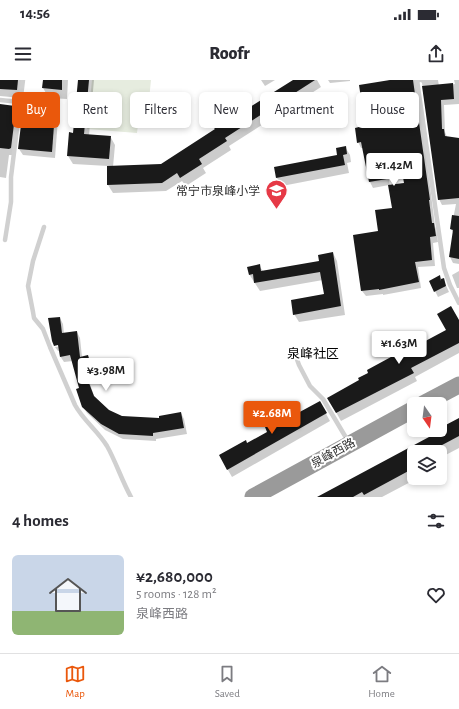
<!DOCTYPE html>
<html lang="en">
<head>
<meta charset="utf-8">
<style>
	body { margin:0; font-family:"Alegreya Sans","Noto Sans SC",sans-serif; background:#f7f7f7; color:#2b2b33; height:100vh; display:flex; flex-direction:column; font-size:15px; white-space:nowrap }
	* { box-sizing:border-box; margin:0 }
	p { font-size:13px; color:#7c7c81 }
	.icon { flex:none; width:22px; height:22px; fill:none; stroke:currentColor; stroke-width:2; stroke-linecap:round; stroke-linejoin:round }
	.map { position:relative; height:417px; overflow:hidden }
	.panel { display:flex; flex-direction:column; background:#fff; flex:1 }
	.panel>* { flex:none }
	.guide { position:absolute; left:12px; top:12px; width:435px; height:36px; display:flex; gap:8px }
	.needle { width:26px; rotate:166deg }
	.fabs { position:absolute; left:407px; top:317px; display:grid; gap:8px }
	.fabs a { display:grid; place-items:center; width:40px; height:40px; border-radius:6px; background:#fff; box-shadow:0 2px 6px #0003; font-size:20px }
	.price { position:absolute; translate:-50% -34px; padding:0 9px; border-radius:4px; background:#fff; color:#222; font-size:13px; line-height:26px; filter:drop-shadow(0 1px 2px #0008) }
	.price::after { content:''; position:absolute; left:50%; top:24px; width:12px; height:9px; margin-left:-6px; background:inherit; clip-path:polygon(0 0,100% 0,50% 100%) }
	.price.current { background:#ea580c; color:#fff }
	ul { padding:0; list-style:none }
	li { display:flex; align-items:center; gap:12px; height:100px; padding:0 12px }
	li span { display:grid; place-items:center; flex:none; width:112px; height:80px; border-radius:6px; color:#555 }
	li>.icon { margin-inline-start:auto }
	span .icon { width:48px; height:48px; fill:#fffc; stroke-width:1 }
	li b { font-size:17px }
	h2 { display:flex; justify-content:space-between; align-items:center; height:48px; padding:0 12px; font-size:17px }
	.pill { padding:0 14px; border-radius:6px; background:#fff; box-shadow:0 2px 6px #0003; font-size:14px; line-height:36px }
	.pill.current { background:#ea580c; color:#fff }
	.status { display:flex; justify-content:space-between; align-items:center; height:28px; padding:0 20px; background:#fff; direction:ltr }
	.status svg { height:11px; fill:currentColor }
	header { display:flex; justify-content:space-between; align-items:center; height:52px; padding:0 12px; background:#fff; font-size:18px; font-weight:800 }
	.dock { display:flex; justify-content:space-around; align-items:center; height:56px; border-top:1px solid #e1e1e2; background:#fff; font-size:11px; color:#7c7c81 }
	.dock a { display:grid; justify-items:center; gap:2px }
	.dock .current { color:#ea580c }
	.map>svg:first-child { display:block }
</style>
</head>
<body>
<div class="status"><b>14:56</b><svg viewBox="0 0 49 12"><path d="M0 12V9h3v3zM5 12V6h3v6zM10 12V3h3v9zM15 12V0h3v12zM26 1h20v11H26zM47 4h2v5h-2z"/></svg></div>
<header><svg class="icon" aria-label="menu" viewBox="0 0 24 24"><path d="M4 6h16M4 12h16M4 18h16"/></svg>Roofr<svg class="icon" aria-label="share" viewBox="0 0 24 24"><path d="M12 15V3M7 8l5-5 5 5M5 13v7h14v-7"/></svg></header>
<div class="map">
<svg width="459" height="417" viewBox="0 0 459 417">
	<rect width="100%" height="100%" fill="#fff"/>
	<path fill="#e6ecdf" d="M92,0h59l-4,40 -9,4 -1,9 -50,-4z"/>
	<g fill="#0003" fill-rule="evenodd">
		<path d="M0,0h23l-2,18 -21,-2z"/>
		<path d="M44,0h24l-1,19 -18,-1 -6,-10z"/>
		<path d="M79,0h15l-5,55 21,1 5,9 -2,22 48,-2 134,-85h22l4,7 -92,59 2,4 -28,18 3,5 -20,13 -4,-5 -16,10 -53,2 -5,-8v-19l-35,-2 -5,-8 6,-22z"/>
		<path d="M261,0h14l-10,6z"/>
		<path d="M328,0h22v1l-20,2z"/>
		<path d="M389,0h49l1,6 16,-2 -1,-4h5v24l-15,1 1,27 2,5 12,2v125l-6,-1 -3,-6 4,-23 -3,-5 5,-25 -14,1 -3,-6 -17,-116 -1,-1 -4,1 18,143 1,3 2,13 -5,1 2,23 -17,1 3,21 -38,7v-1l-17,2 -4,-5 17,-59 14,-23 -4,-24 -16,3 -3,-6 -7,-34h-2l-3,-6 5,-36zM401,81l4,22 -15,3 -4,-22z"/>
		<path d="M0,26l14,1 4,6 -4,42h-5l-3,23 -6,-1z"/>
		<path d="M55,33l3,6 -3,39 -32,-3 -4,-6z"/>
		<path d="M345,67l5,8 1,7 -4,1 2,10 -67,13 -5,-8 -2,-10 64,-12z"/>
		<path d="M333,173l4,8 8,54 -46,7 -5,-8 31,-19 -2,-15 -63,11 -11,-17 10,-8 4,5 57,-9z"/>
		<path d="M459,191v17h-2l-5,-13z"/>
		<path d="M440,197l2,3 1,-1 6,13 -11,5 -8,-16z"/>
		<path d="M60,238l3,6 1,10 13,-2 3,6 2,19 5,-1 4,5 5,21 -6,2 5,15 14,11 12,7 39,2 21,-6 3,6 3,15 -31,5v2l-33,-2 -18,-9 -18,-17 -4,-6 -2,-18 -8,-28 -9,1 -4,-6v-5h-2l-3,-4 8,-1z"/>
		<path d="M459,242v31l-44,24 2,4 -76,40 -13,-23 33,-17 42,-27 44,-24z"/>
		<path d="M320,323l10,18 -98,56 -12,-21 27,-12z"/>
		<path d="M459,339v29l-19,10v-6h-26v26h4l-36,19h-64l112,-59 9,-8z"/>
	</g>
	<g fill="#1a1a1a">
		<path d="M0,0h18l-1,10 -17,-1z"/>
		<path d="M43,0h19v10l-20,-2z"/>
		<path d="M78,0h11l-5,54 27,2 -2,23 -42,-3 2,-24 4,1z"/>
		<path d="M293,0h22l-90,58 2,3 -28,18 3,5 -22,14 -3,-5 -15,10 -55,2v-19l54,-2 54,-35 -1,-1 22,-14 1,1z"/>
		<path d="M390,0h23l17,120h-1l3,23h2l2,13 -6,1 2,23 -17,2 4,20 -40,8v-1l-18,2 -8,-56 25,-4 -3,-21 17,-2 -4,-23 16,-2 -5,-28 -16,3 4,21 -18,3 -8,-40 -4,1 -2,-15 4,-1 -3,-21 6,-1 -3,-20z"/>
		<path d="M453,3l1,16 -13,1 1,29h2l1,7 14,2v60l-21,2 -16,-114z"/>
		<path d="M0,24l15,2 1,2 -5,40 -2,1 -9,-1z"/>
		<path d="M23,29l32,3 -3,40 -34,-3z"/>
		<path d="M346,66l1,8 -4,1 2,10 -69,13 -2,-11 63,-12 -1,-7z"/>
		<path d="M452,135l7,1v43l-10,-2 4,-27 -3,-1z"/>
		<path d="M333,172l8,54 -48,9 -2,-15 33,-6 -4,-22 -66,11 -1,-9 -4,1 -2,-8 13,-3 1,7 58,-10 -1,-6z"/>
		<path d="M440,195l1,6v-2l3,-1 2,8 -12,6 -5,-11z"/>
		<path d="M451,226l8,14v23l-48,25 3,5 -78,40 -9,-15 32,-18 -1,-2 10,-5 -1,-3 35,-19 1,2 43,-23 -9,-16z"/>
		<path d="M60,237l2,16 15,-2 3,26 8,-2 6,21 -7,2 7,18 15,14 13,6 37,2v-2l22,-4 3,16 -31,5v3l-34,-2 -18,-10 -19,-17 -6,-18 3,-1 -9,-33 -10,2 -2,-12 -4,1 -2,-5 -4,-23z"/>
		<path d="M320,321l7,12 -100,57 -8,-15 27,-15 1,3 20,-11 -2,-5 29,-16 2,3z"/>
		<path d="M459,338v18l-30,16h-15v16l-50,27 -2,-3 -9,5h-36l112,-60 -2,-2 10,-5h3v-2z"/>
	</g>
	<g fill="none" stroke-linecap="round" stroke-linejoin="round">
		<g stroke="#d0d0d0" stroke-width="4.5">
			<path d="M417,0l27,188 6,17 9,18"/>
			<path d="M0,20l20,2"/>
			<path d="M44,147l-11,34 -5,25 5,26 1,6 9,11 7,18 25,58c8,15 23,26 32,41 9,16 15,35 24,51"/>
			<path d="M5,160l6,-38v-25l12,-97"/>
			<path d="M294,271l5,14 11,21 13,13 25,42"/>
		</g>
		<g stroke="#9a9a9a" stroke-width="17">
			<path d="M423,324l36,-19"/>
			<path d="M253,417l161,-88"/>
		</g>
	</g>
	<defs>
		<symbol id="school-pin" viewBox="-11 -11 22 30"><path d="M0 17L-7.5 6A9.5 9.5 0 1 1 7.5 6Z" fill="#e63946" stroke="#fff"/><path d="M0-5L7-2L0 1L-7-2ZM-4 1L0 2.5L4 1V4Q0 6-4 4Z" fill="#fff"/></symbol>
	</defs>
	<g fill-rule="evenodd">
		<use href="#school-pin" x="264" y="98" width="25" height="34"/>
	</g>
	<g text-anchor="middle" dominant-baseline="central" stroke-width="4" stroke-linejoin="round" paint-order="stroke">
		<g font-size="12" fill="#333" stroke="#fff" text-anchor="end">
			<text x="260" y="111">常宁市泉峰小学</text>
		</g>
		<g font-size="12" fill="#333" stroke="#fff">
			<text transform="translate(333 373) rotate(-29)">泉峰西路</text>
		</g>
		<g font-size="13" fill="#000" stroke="#fff">
			<text x="313" y="274">泉峰社区</text>
		</g>
	</g>
</svg>
<div class="fabs">
<a><svg class="needle" viewBox="-14 -14 28 28"><path d="M0-13l5 13h-10z" fill="#e53935"/><path d="M0 13l5-13h-10z" fill="#7c7c81"/></svg></a>
<a><svg class="icon" aria-label="layers" viewBox="0 0 24 24"><path d="M12 4l9 5-9 5-9-5zM3 14l9 5 9-5"/></svg></a>
</div>
<b class="price" style="left:394px;top:107px">¥1.42M</b>
<b class="price" style="left:399px;top:285px">¥1.63M</b>
<b class="price" style="left:106px;top:312px">¥3.98M</b>
<b class="price current" style="left:272px;top:355px">¥2.68M</b>
<div class="guide">
<a class="pill current">Buy</a>
<a class="pill">Rent</a>
<a class="pill">Filters</a>
<a class="pill">New</a>
<a class="pill">Apartment</a>
<a class="pill">House</a>
</div>
</div>
<section class="panel">
<h2>4 homes<svg class="icon" aria-label="filters" viewBox="0 0 24 24"><path d="M4 7h16M4 17h16"/><circle cx="9" cy="7" r="2"/><circle cx="15" cy="17" r="2"/></svg></h2>
<ul>
<li><span style="background:linear-gradient(#c9d6e8 70%,#8fb573 0)"><svg class="icon" aria-label="home" viewBox="0 0 24 24"><path d="M3 11l9-7 9 7M6 9v11h12V9"/></svg></span><div><b>¥2,680,000</b><p>5 rooms · 128 m²</p><p>泉峰西路</p></div><svg class="icon" aria-label="heart" viewBox="0 0 24 24"><path d="M12 20l-8-8c-3-5 5-10 8-4 3-6 11-1 8 4z"/></svg></li>
</ul>
</section>
<nav class="dock">
<a class="current"><svg class="icon" aria-label="map" viewBox="0 0 24 24"><path d="M3 6l6-2 6 2 6-2v14l-6 2-6-2-6 2zM9 4v14M15 6v14"/></svg>Map</a>
<a><svg class="icon" aria-label="saved" viewBox="0 0 24 24"><path d="M7 4h10v16l-5-4-5 4z"/></svg>Saved</a>
<a><svg class="icon" aria-label="home" viewBox="0 0 24 24"><path d="M3 11l9-7 9 7M6 9v11h12V9"/></svg>Home</a>
</nav>
</body>
</html>
